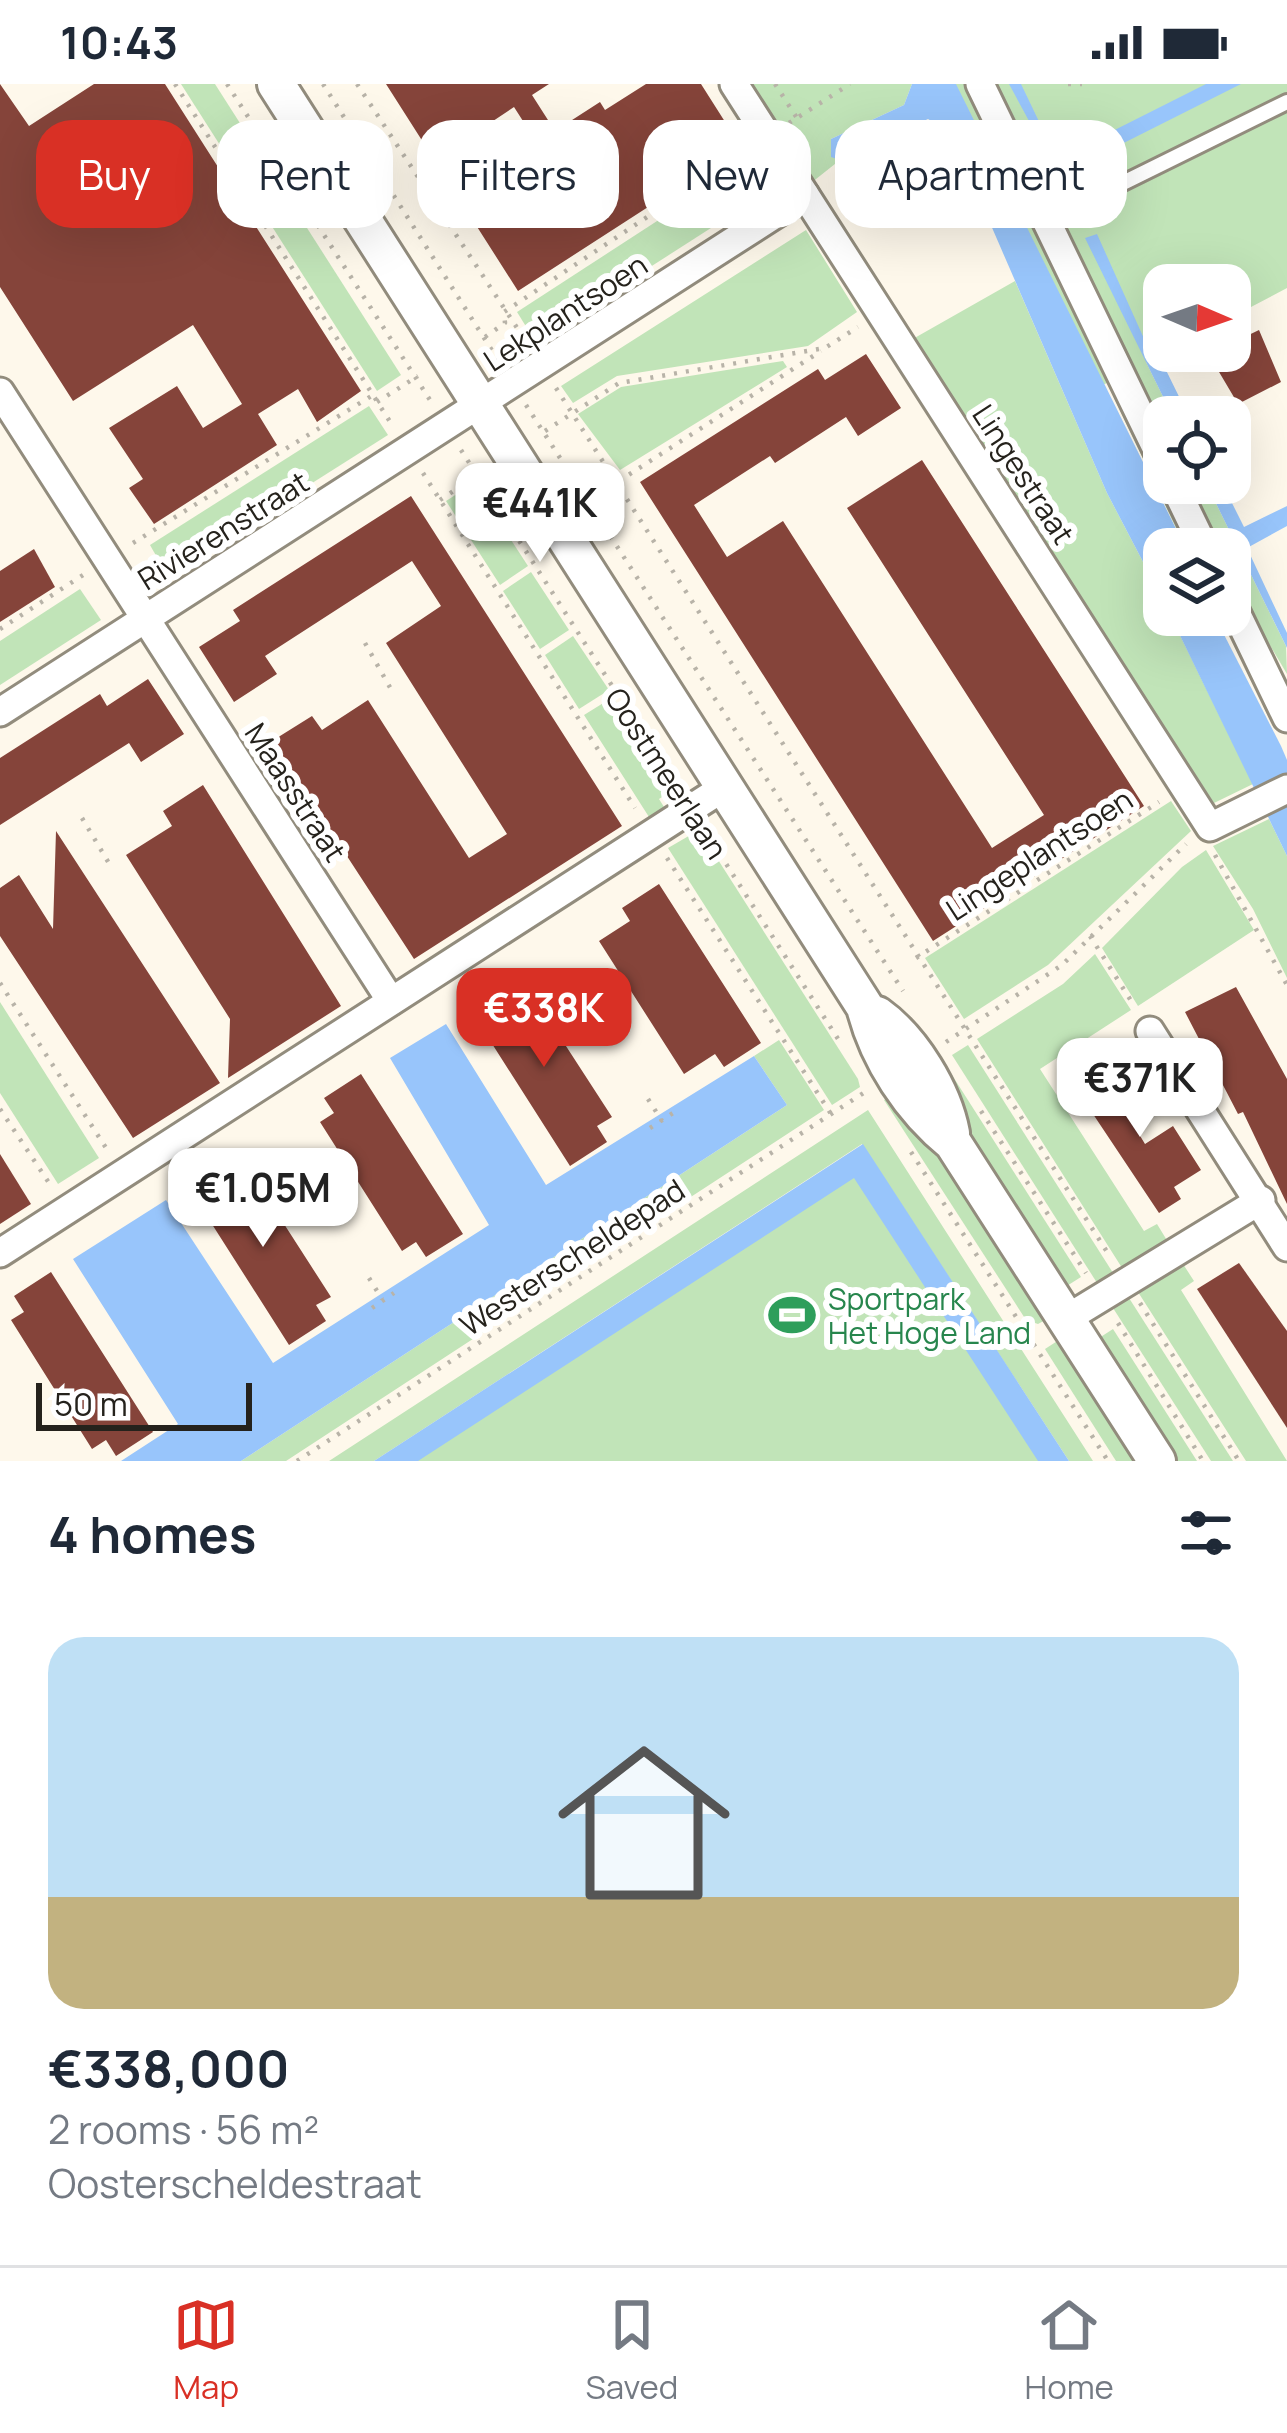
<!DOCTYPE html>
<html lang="en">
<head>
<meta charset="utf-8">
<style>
	body { margin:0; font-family:Manrope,sans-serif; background:#f2f2f3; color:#1f2937; height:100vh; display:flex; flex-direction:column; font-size:45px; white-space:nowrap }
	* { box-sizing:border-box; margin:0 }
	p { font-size:39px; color:#747a83 }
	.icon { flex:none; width:66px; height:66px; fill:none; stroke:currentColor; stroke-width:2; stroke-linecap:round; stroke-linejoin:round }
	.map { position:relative; height:1377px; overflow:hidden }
	.side { display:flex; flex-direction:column; background:#fff; flex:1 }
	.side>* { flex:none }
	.top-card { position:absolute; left:36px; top:36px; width:1215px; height:108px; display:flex; gap:24px }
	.needle { width:78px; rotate:92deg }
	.controls { position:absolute; left:1143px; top:180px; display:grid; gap:24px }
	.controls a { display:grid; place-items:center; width:108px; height:108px; border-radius:24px; background:#fff; box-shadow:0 12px 48px #0002; font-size:60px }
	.scale { position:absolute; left:36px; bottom:30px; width:216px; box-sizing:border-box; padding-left:12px; border:6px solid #25221c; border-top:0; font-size:33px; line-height:42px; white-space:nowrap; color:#25221c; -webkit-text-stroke:9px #fff; paint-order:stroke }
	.price { position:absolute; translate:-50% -102px; padding:0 27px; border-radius:24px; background:#fff; color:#222; font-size:39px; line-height:78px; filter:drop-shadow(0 3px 6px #0008) }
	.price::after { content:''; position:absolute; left:50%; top:72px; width:36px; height:27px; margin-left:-18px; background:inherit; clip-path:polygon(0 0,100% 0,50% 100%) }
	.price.selected { background:#d93025; color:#fff }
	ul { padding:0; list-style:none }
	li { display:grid; align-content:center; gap:24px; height:636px; padding:0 48px }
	li span { display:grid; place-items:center; height:372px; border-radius:36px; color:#555 }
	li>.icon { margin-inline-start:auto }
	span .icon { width:216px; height:216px; fill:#fffc; stroke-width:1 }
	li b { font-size:51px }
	h2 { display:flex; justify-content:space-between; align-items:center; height:144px; padding:0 48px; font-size:51px }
	.pill { padding:0 42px; border-radius:36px; background:#fff; box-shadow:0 12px 48px #0002; font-size:42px; line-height:108px }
	.pill.selected { background:#d93025; color:#fff }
	.status { display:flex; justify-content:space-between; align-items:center; height:84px; padding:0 60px; background:#fff; direction:ltr }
	.status svg { height:33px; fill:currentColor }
	.tab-bar { display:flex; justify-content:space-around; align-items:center; height:168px; border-top:3px solid #e0e1e3; background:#fff; font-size:33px; color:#747a83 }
	.tab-bar a { display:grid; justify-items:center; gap:6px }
	.tab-bar .selected { color:#d93025 }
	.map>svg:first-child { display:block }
</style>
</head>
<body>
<div class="status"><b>10:43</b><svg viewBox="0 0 49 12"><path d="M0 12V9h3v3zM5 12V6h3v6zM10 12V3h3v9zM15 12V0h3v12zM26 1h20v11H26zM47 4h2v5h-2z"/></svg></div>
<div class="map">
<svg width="1287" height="1377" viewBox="0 0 1287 1377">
	<rect width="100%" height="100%" fill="#fef8eb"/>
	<g fill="#c1e4b8">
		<path d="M181,0h34l186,291 -24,16z"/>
		<path d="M747,0h165l-8,21 -73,34 9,21 -29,23z"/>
		<path d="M951,0h336v204l-57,30v-33h-66v66l-18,11 27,55h-9v25l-51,-63 82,170h-9l-79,-166 -14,6z"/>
		<path d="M751,76l16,32 -232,149 -18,-29z"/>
		<path d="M806,146l51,82 -49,34 -191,30 -44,27 -12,-17z"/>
		<path d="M1015,197l92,212 57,109v13h6l83,169 -39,19 -303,-463z"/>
		<path d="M783,277l4,6 -167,103 -42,-56 43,-27z"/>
		<path d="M369,322l19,29 -221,140 -17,-30z"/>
		<path d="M474,399l54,83 -28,19 -54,-84z"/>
		<path d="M1184,399h22l80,163 1,28 -57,-96v-29h-14z"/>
		<path d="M531,488l38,58 -29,19 -37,-58z"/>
		<path d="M80,505l21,31 -101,65v-44z"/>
		<path d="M573,552l36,54 -30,19 -34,-54z"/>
		<path d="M613,613l58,94 -12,8 5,8 -15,10 -65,-102z"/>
		<path d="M1171,717l20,30 -143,134 -84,54 -39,-61z"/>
		<path d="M1269,735l18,37v122l-34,-69 -40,-63z"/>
		<path d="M699,746l159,249 2,8 -28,18 -164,-257z"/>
		<path d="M1206,766l48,80 -116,76 -36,-58 80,-81z"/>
		<path d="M1095,870l36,56 -91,59 104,162 13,-7 11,18 -44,29 -147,-232 86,-55z"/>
		<path d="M0,918l99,156 -41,26 -58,-91z"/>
		<path d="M779,956l45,70 -538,351h-45l546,-356 -33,-49z"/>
		<path d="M968,961l147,231 -16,10 -147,-231z"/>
		<path d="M943,977l138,216 -19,12 -91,-143 -41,-77z"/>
		<path d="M896,1008l51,65 102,161 -11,6 -12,-4 -142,-220z"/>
		<path d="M868,1026l225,351h-24l-207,-317 -488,317h-45z"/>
		<path d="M857,1085l189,292h-638z"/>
		<path d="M1183,1180l11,17 -13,9 106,171h-41l-108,-169z"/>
		<path d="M1129,1214l104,163h-22l-98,-153z"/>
		<path d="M1113,1245l84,132h-25l-76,-121z"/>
		<path d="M1062,1254l79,123h-25l-71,-112z"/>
	</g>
	<g fill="#98c5fb">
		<path d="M912,0h44l230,465h-22v53l-57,-109 -156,-360 -23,-14 -88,41 -9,-3v-18l73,-34z"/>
		<path d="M1009,0h12l36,75 149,-75h35l-173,87 -7,9z"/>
		<path d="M1097,150l49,109 28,8 -11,13 26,53h-16l-88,-179z"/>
		<path d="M1206,399h16l22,44 43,-21v20l-40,22 40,85v15z"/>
		<path d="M1170,531h44l67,131 6,14v96z"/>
		<path d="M446,940l100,161 208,-129 33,49 -546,356h-120l57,-37 -105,-165 93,-59 107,163 216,-138 -99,-167z"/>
		<path d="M863,1060l206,317h-31l-184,-283 -436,283h-44z"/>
	</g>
	<g fill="#85443a" fill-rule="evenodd">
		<path d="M0,0l29,42 65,-42h71l196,307 -44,31 -19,-33 -40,25 19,31 -123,79 -25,-36 14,-9 -34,-51 68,-42 26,42 39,-24 -49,-79 -120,76 -73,-114z"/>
		<path d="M386,0h163l-17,11 23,36 45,-29 5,8 41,-26h55l40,63 -223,144zM514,23l55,86 -36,25 -55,-87z"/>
		<path d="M912,73l26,51 -35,17 -25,-52z"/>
		<path d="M1259,246l22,52 -43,22 -29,-49 21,-4v-7z"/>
		<path d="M866,270l35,54 -43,28 -12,-19 -71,46 -5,-7 -76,49 33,52 56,-36 209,327 52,-33 -197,-307 75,-48 222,346 -211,135 -293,-459 178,-113 7,11z"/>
		<path d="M411,412l211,330 -208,133 -142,-218 40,-25 10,14 46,-30 101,158 38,-24 -121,-191 55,-37 -29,-45 -147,95 12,18 -43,28 -35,-55 41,-26 -7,-11z"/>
		<path d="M34,465l21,38 -55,35v-51z"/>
		<path d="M148,595l36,55 -43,28 -12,-19 -129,82v-67l100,-64 7,12z"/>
		<path d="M203,701l138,221 -113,72 2,-59 -104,-164 46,-29 -9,-15z"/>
		<path d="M56,747l164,252 -87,55 -133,-202v-48l19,-13 34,54z"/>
		<path d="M659,800l102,159 -37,24 -9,-13 -31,20 -85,-133 31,-20 -8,-13z"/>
		<path d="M505,898l10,16 14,-9 83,128 -15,9 10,16 -37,24 -102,-160z"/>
		<path d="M1236,903l51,92v125l-44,-92 -5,2 -53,-102z"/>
		<path d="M1127,978l15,24 -23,15 26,43 28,-18 28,44 -27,17 7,12 -22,14 -80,-120z"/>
		<path d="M361,990l102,160 -37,23 -10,-15 -14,9 -82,-129 14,-9 -10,-15z"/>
		<path d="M0,1070l31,50 -31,20z"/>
		<path d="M225,1078l9,15 14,-9 83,129 -15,8 10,16 -37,24 -102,-160z"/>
		<path d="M1239,1179l48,68v97l-90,-139z"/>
		<path d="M51,1188l102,160 -37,24 -10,-16 -14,9 -81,-129 13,-8 -10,-16z"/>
	</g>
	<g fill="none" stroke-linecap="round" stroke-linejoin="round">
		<defs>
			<path id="service" d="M1046,137l241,-119"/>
			<g id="minor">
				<path d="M734,0l476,743 77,-38"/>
				<path d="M980,0l184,380"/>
				<path d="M0,308l391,609"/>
				<path d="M1173,399l32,66"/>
				<path d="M1230,516l57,118"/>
				<path d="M0,628l805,-517"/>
				<path d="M1150,947l137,216"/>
				<path d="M0,1169l723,-465"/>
				<path d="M1066,1235l195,-119"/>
			</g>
			<g id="tertiary">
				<path d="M276,0l589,923c13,52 46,102 88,136l204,318"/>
				<path d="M877,931c35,25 66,76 74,118"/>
			</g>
		</defs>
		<use href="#service" stroke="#928c7d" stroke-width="20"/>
		<use href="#minor" stroke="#928c7d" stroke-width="33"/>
		<use href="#tertiary" stroke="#928c7d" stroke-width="42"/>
		<g stroke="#b8b3a8" stroke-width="4.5" stroke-dasharray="3 9" stroke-linecap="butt">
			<path d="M175,0l219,344"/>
			<path d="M227,0l203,316"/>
			<path d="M323,0l175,276"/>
			<path d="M357,0l170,259"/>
			<path d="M775,0l22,34"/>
			<path d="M1068,0h14"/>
			<path d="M789,39l61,-39"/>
			<path d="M485,253l20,-14 -1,-11 241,-160"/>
			<path d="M556,304l555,870"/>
			<path d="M377,318l41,-26"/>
			<path d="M526,321l377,586"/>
			<path d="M545,347l74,-48 206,-35 33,-21"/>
			<path d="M461,366l214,334"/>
			<path d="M423,389l212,335"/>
			<path d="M619,397l202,-130"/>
			<path d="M440,416l45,-30"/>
			<path d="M133,459l240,-148"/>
			<path d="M0,545l83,-54"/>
			<path d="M365,559l27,48"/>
			<path d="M82,734l28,47"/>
			<path d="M707,750l133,208"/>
			<path d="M1215,771l72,130"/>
			<path d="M667,774l164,256"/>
			<path d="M1090,852l45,71"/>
			<path d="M916,874l243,-156"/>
			<path d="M0,899l108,168"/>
			<path d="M946,958l116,-77 124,-121"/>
			<path d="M648,1015l14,22"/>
			<path d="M0,1025l53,80"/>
			<path d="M981,1027l105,162"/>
			<path d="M650,1044l23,-15"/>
			<path d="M911,1068l197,309"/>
			<path d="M369,1194l13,21"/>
			<path d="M1140,1219l99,158"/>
			<path d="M372,1224l22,-15"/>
			<path d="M1118,1239l85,138"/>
			<path d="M297,1377l568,-369"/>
		</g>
		<use href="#service" stroke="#fff" stroke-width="14"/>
		<use href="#minor" stroke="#fff" stroke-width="27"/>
		<use href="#tertiary" stroke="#fff" stroke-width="36"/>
	</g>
	<defs>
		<symbol id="stadium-bare" viewBox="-9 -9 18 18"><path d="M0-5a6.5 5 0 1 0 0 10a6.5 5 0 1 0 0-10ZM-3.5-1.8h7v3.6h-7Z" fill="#2e9e5b" stroke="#fff" stroke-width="2.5" paint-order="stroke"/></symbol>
	</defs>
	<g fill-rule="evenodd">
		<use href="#stadium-bare" x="759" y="1198" width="66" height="66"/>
	</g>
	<g text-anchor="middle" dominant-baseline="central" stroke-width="12" stroke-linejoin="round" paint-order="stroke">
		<g font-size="30" fill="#25221c" stroke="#fff">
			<text transform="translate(565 228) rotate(-33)">Lekplantsoen</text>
			<text transform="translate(1024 390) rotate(57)">Lingestraat</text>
			<text transform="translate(223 446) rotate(-32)">Rivierenstraat</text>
			<text transform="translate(667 689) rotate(57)">Oostmeerlaan</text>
			<text transform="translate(296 708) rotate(57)">Maasstraat</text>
			<text transform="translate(1039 770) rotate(-33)">Lingeplantsoen</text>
			<text transform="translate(572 1173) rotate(-33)">Westerscheldepad</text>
		</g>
		<g font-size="30" fill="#27864d" stroke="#fff" text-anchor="start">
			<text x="828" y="1214">Sportpark<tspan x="828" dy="34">Het Hoge Land</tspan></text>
		</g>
	</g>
</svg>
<div class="controls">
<a><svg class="needle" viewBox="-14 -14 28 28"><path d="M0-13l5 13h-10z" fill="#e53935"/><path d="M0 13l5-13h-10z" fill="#747a83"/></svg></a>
<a><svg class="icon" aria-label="locate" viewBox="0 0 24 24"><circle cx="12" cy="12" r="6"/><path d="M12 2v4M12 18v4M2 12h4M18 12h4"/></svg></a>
<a><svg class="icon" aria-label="layers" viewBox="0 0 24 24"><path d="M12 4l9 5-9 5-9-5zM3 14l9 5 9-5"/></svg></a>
</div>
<div class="scale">50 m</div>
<b class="price" style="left:540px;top:481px">€441K</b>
<b class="price selected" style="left:544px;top:986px">€338K</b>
<b class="price" style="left:1140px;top:1056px">€371K</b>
<b class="price" style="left:263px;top:1166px">€1.05M</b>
<div class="top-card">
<a class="pill selected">Buy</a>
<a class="pill">Rent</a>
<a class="pill">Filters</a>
<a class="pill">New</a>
<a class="pill">Apartment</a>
</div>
</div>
<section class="side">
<h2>4 homes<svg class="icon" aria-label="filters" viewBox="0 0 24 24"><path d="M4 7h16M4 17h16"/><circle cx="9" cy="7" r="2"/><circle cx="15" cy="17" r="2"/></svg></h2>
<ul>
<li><span style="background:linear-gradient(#bfe0f5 70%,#c2b280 0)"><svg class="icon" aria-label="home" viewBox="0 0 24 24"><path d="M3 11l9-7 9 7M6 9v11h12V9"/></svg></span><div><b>€338,000</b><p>2 rooms · 56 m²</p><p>Oosterscheldestraat</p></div></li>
</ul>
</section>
<nav class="tab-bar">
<a class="selected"><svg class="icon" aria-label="map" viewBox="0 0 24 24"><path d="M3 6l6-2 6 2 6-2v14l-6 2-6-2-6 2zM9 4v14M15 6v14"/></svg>Map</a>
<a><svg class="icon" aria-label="saved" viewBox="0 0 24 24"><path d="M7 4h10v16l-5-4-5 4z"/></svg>Saved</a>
<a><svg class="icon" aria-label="home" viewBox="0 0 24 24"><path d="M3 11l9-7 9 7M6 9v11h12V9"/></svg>Home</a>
</nav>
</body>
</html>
